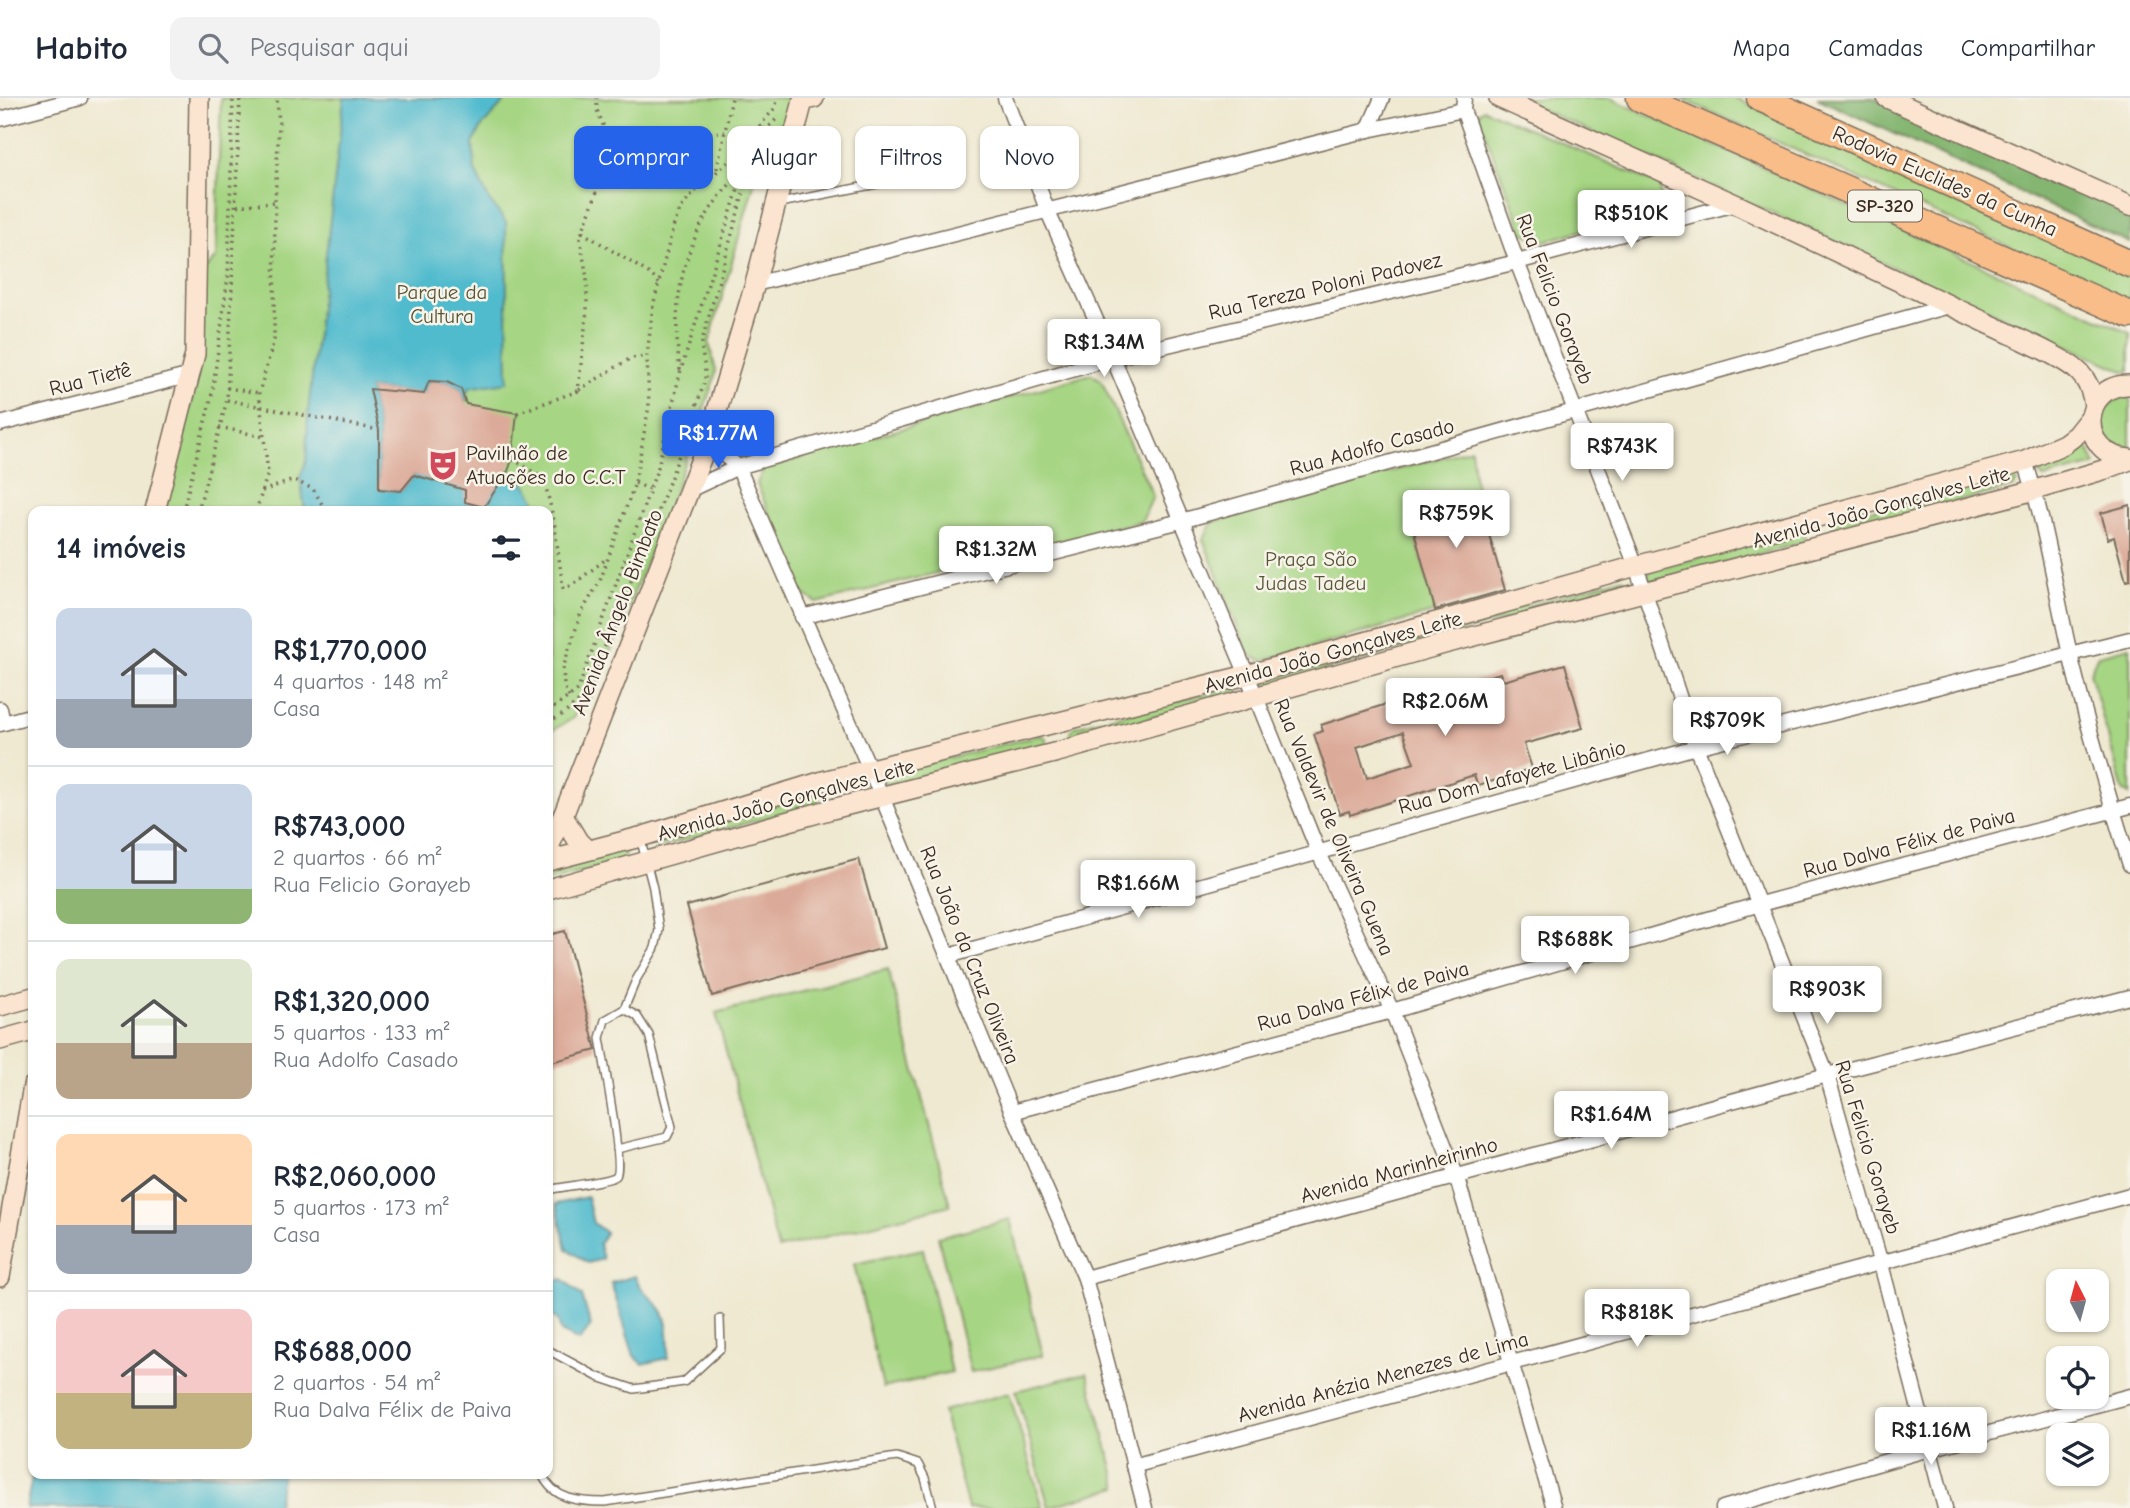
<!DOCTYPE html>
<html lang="pt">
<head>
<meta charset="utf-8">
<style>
	body { margin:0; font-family:"Comic Neue",sans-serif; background:#f2f2f3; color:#1f2937; height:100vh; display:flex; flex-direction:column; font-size:26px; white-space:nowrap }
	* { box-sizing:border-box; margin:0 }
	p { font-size:23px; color:#747a83 }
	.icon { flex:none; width:38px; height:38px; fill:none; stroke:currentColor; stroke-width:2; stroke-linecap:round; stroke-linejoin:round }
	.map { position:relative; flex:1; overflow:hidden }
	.panel { position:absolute; left:28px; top:408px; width:525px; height:973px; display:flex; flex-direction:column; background:#fff; border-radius:14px; box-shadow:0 2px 5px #0004 }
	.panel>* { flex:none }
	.guide { position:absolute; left:574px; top:28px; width:665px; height:63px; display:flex; gap:14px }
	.needle { width:46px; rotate:354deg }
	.buttons { position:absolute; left:2046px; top:1171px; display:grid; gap:14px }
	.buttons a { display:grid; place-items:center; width:63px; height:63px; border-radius:14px; background:#fff; box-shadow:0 2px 5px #0004; font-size:35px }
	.price { position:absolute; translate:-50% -60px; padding:0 16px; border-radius:7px; background:#fff; color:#222; font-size:23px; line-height:46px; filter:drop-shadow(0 2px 4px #0008) }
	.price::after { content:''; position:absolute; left:50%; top:42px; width:21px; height:16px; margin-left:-10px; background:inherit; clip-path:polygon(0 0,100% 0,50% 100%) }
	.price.active { background:#2563eb; color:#fff }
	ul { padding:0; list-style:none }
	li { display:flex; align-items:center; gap:21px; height:175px; padding:0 28px }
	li+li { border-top:2px solid #e0e1e3 }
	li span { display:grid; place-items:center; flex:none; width:196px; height:140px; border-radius:14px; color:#555 }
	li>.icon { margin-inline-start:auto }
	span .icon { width:84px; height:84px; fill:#fffc; stroke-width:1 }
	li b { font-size:30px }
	h2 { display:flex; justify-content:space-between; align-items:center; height:84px; padding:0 28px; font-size:30px }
	.tag { padding:0 24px; border-radius:14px; background:#fff; box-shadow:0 2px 5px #0004; font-size:24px; line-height:63px }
	.tag.active { background:#2563eb; color:#fff }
	header { display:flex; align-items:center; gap:42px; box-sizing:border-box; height:98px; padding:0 35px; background:#fff; border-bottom:2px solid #e0e1e3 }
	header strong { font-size:33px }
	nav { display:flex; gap:38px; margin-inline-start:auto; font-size:24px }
	.search { width:490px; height:63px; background:#f2f2f3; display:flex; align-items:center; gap:18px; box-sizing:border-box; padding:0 24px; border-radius:14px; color:#747a83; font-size:26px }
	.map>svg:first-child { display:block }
</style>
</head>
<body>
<header>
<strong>Habito</strong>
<div class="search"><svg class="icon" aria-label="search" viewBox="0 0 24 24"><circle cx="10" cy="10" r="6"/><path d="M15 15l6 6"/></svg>Pesquisar aqui</div>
<nav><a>Mapa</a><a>Camadas</a><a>Compartilhar</a></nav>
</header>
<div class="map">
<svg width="2130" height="1410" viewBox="0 0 2130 1410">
	<rect width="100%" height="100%" fill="#f7f3e8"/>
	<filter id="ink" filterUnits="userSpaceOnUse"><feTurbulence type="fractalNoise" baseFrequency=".0143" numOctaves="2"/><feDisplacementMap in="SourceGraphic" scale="14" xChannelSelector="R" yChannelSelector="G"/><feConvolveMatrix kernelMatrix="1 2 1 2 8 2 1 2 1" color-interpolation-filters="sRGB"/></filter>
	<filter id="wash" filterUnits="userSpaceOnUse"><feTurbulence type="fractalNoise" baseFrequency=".00686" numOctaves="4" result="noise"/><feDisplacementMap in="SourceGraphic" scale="28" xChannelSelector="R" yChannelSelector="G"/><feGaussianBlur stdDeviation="1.57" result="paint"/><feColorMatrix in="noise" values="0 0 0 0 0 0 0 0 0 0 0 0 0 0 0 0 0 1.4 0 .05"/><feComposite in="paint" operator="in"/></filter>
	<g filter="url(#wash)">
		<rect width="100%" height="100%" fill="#efe9d1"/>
		<g fill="#a6d583" stroke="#708050" stroke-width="2">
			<path d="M221,0h572l-7,26 -18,10 -59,209 7,28 -2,9 -42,118 -78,194 -22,27 -21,12 -3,4v-224h-383l33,-139 5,-101 13,-13z"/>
			<path d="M1516,0h94l520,235v38l-4,1z"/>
			<path d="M1680,0h55l395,176v27z"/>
			<path d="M1484,11l175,76c3,10 4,18 -5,25l-109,31 -22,-8 -44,-116 -1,-4z"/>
			<path d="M1091,276l10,6 52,116 -11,25 -325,82 -16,-11 -44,-108 6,-15z"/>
			<path d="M2125,299h5v50c-35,1 -40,-42 -5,-50z"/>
			<path d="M2083,339l13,28 -52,13 -7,-6 1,-6z"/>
			<path d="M1471,351l5,41 -68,18 28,104 -174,49 -14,-7 -45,-115 10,-17z"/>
			<path d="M2013,376l4,8 -4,5 -172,46 -6,-2 -2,-6 4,-6z"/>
			<path d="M1802,432l3,8 -4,5 -148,39 -6,-2 2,-9z"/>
			<path d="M1621,480l4,2 2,5 -4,5 -172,44v-7z"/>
			<path d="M1421,536l2,5 -2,5 -158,43 -1,-7z"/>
			<path d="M2130,549v148l-7,-4 -33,-119 8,-17z"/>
			<path d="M1237,588l2,6 -161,47 -6,-2 -2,-5 4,-5z"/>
			<path d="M1041,637l5,3 1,6 -4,4 -157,37 -5,-1 -2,-9z"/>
			<path d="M817,695l2,7 -3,4 -156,43 -5,-1 -3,-7z"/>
			<path d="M623,750l2,9 -3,4 -74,20v-16z"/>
			<path d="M888,871l62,236 -172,44 -62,-236z"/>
			<path d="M1010,1121l33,136 -72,17 -33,-135z"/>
			<path d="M923,1151l28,123 -68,16 -29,-124z"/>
			<path d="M1087,1275l31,114 -69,20 -33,-116z"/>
			<path d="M1009,1295l34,115h-75l-25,-97z"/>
		</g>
		<path fill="#84b671" stroke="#607048" stroke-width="2" d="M1817,0h57l256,114v31z"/>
		<g fill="#51bbce" stroke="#467276" stroke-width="2">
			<path d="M344,0h164l-26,28 -9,18 2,27 14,29 17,22 2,160 -40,6 -3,16 -4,-15 -14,-7 -18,-1 -5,13 -54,-5 9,41v58l22,3 13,-16 94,-4c15,7 27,23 30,40h-233l-5,-34 6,-16 2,-49z"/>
			<path d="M587,1099l6,26 13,10 -7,11 4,15 -15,4 -21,-14 -11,-45z"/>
			<path d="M635,1178c4,14 17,21 25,32 9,11 9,36 8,50l-25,6 -9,-8 -23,-73z"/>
			<path d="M563,1181l19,17 9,30 -12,15 -18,-9 -3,-12 -10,-6v-31z"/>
			<path d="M33,1374v2h250l-7,34h-250z"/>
		</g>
		<g id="blocks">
			<g fill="#dcaa99" fill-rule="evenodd">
				<path d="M429,283l18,1 14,7 5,15 51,9 -5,47 -4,11 -24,36 -19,-5v-12l-51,-15 -13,16 -22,-2v-59l-9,-41 54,5z"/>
				<path d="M1476,392l29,100 -70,20 -27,-102z"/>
				<path d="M2130,407v75l-4,1 -12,-44 -6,2 -7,-26z"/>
				<path d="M1565,566l18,64 -59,16 8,24 -54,18 -4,-11 -124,40 -1,-4 -9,3 -26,-80 9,-3 -2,-6 103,-33 2,5 74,-24 3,8zM1403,634l11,31 -47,15 -10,-31z"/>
				<path d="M859,761l25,89 -172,48 -25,-90z"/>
				<path d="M565,833l31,119 -48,13v-128z"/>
			</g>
		</g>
	</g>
	<g filter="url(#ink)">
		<use href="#blocks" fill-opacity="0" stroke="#7a6d5d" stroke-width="2"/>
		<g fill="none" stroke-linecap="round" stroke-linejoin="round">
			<defs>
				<g id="lane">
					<path d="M780,105l107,-21"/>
					<path d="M617,1051l50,-12 5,-10 -23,-92 -12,-19 -13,-7"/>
					<path d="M548,1092c11,-3 63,-9 68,-14 8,-8 -13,-120 -16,-138l5,-18 19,-11 12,-29 19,-32 4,-18 -6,-42 -13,-51"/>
					<path d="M548,1252l50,27 36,12 50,-7 37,-34 -1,-29"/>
					<path d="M542,1376c11,26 38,28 63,28l292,-45 21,7 7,14 8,30"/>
				</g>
				<g id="street">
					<path d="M1005,0l43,114 65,146 134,317 71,176 74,160 64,164 98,333"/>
					<path d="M1464,0l-1,12 54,152 119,304 60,181 131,328 54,189 64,244"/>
					<path d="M0,21l80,-21"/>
					<path d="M1368,32l14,-32"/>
					<path d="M755,186l613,-154 95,-20"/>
					<path d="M0,326l191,-49"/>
					<path d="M708,343l30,26 144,330 130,315 73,166 60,230"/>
					<path d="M2025,363c21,63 30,129 45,193 17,71 38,141 60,211"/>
					<path d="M687,393l51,-24 375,-109 404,-96 218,-58"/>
					<path d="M802,519l379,-96 768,-215"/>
					<path d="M0,611l3,14"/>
					<path d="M0,626l33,-9"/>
					<path d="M948,858l748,-209 434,-108"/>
					<path d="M1012,1014l380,-101 368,-107 370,-98"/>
					<path d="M1085,1180l742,-203 303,-78"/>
					<path d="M1133,1368l997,-271"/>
					<path d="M1723,1410l206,-59 201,-53"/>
				</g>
				<g id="secondary">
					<path d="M1499,0l236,106 307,145c29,16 47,22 52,56"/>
					<path d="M1887,0l243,108"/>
					<path d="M2130,287c-50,-2 -54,71 0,74"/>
					<path d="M155,413l40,-157 4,-256"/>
					<path d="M563,718l15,25 9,9"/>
					<path d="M548,751l15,-33 145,-375 47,-157 48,-183 11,-3"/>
					<path d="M548,763l92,-24 183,-56 424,-106 389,-109 389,-105 39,-17 12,-9 15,-19"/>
					<path d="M548,791l284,-80 226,-57 386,-108 591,-154 68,-20 27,-10"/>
					<path d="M0,908l33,-9"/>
					<path d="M0,942l33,-9"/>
					<path d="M0,1179l33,-191"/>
				</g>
				<g id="highway">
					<path d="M1640,0l490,217"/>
					<path d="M1760,0l370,166"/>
				</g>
			</defs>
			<use href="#lane" stroke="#7a6d5d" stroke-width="10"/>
			<use href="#street" stroke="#7a6d5d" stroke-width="17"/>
			<use href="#secondary" stroke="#7a6d5d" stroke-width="22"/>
			<use href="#highway" stroke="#7a6d5d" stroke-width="29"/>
			<g stroke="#7a6d5d" stroke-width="3.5" stroke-dasharray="2 5" stroke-linecap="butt">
				<path d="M605,41l120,-7"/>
				<path d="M717,71l15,-71"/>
				<path d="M237,108l38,-4"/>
				<path d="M582,134l68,42 10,10"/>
				<path d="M680,272c-11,-74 6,-146 62,-198"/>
				<path d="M227,290l32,5"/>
				<path d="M579,292l52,-32 15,-2"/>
				<path d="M517,315l61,-22 9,-81v-32l-7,-40 22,-60 3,-26 1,-20 -9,-22v-12"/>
				<path d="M219,329l45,10"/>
				<path d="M512,362l9,4 23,15 10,42 9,67 8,-2 35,-27"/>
				<path d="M635,385l14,6"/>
				<path d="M262,393l32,-11 19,9 13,22"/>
				<path d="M183,413l29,-117 16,-117 5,-179"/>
				<path d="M198,413l29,-111 13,-302"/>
				<path d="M256,413l12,-38 -9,-80 15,-53 1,-138 4,-78 -2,-26"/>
				<path d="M569,599l-5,-11 -1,-18 18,-55 19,-32 35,-98 14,-77 -2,-50 6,-50 20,-79 8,-19 18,-21 34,-29 17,-9"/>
				<path d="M548,614l30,-22 80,-223 22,-94 77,-244 18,-21 3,-10"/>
				<path d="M548,624l17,-9 20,-17c42,-105 85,-209 120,-316 1,-14 -4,-25 -3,-39l59,-211 10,-5 8,-9"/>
			</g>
			<use href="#lane" stroke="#fff" stroke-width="7"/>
			<use href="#street" stroke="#fff" stroke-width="14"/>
			<use href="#secondary" stroke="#fce5d0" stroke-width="19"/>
			<use href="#highway" stroke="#f8bd89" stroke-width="26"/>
			<path stroke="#7a6d5d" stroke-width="3.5" stroke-dasharray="2 5" stroke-linecap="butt" d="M227,302l152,30"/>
		</g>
	</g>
	<defs>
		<symbol id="theatre-bare" viewBox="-9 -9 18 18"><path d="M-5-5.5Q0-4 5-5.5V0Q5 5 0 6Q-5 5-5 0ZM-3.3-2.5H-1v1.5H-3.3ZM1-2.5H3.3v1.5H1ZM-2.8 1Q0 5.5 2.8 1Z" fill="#d1495b" stroke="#f7f3e8" stroke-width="2.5" paint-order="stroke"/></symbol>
	</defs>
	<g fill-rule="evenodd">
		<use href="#theatre-bare" x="421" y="345" width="44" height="44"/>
	</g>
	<g text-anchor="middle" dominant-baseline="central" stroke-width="5" stroke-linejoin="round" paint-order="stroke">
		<rect fill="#f7f3e8" stroke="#73665b" stroke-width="2" x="1848" y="92.5" width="74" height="31" rx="5"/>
		<g font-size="19" font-weight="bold" fill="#3b2a1e">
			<text x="1885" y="108">SP-320</text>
		</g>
		<g font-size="21" fill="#3b2a1e" stroke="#f7f3e8">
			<text transform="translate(1945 83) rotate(24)">Rodovia Euclides da Cunha</text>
			<text transform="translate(1325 188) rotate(-13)">Rua Tereza Poloni Padovez</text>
			<text transform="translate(1555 201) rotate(69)">Rua Felicio Gorayeb</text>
			<text transform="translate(90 281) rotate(-14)">Rua Tietê</text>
			<text transform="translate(1372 349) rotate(-15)">Rua Adolfo Casado</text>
			<text transform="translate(1881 409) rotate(-15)">Avenida João Gonçalves Leite</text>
			<text transform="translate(617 514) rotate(-69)">Avenida Ângelo Bimbato</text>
			<text transform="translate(1333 554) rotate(-15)">Avenida João Gonçalves Leite</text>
			<text transform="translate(1512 679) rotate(-15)">Rua Dom Lafayete Libânio</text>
			<text transform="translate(786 702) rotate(-15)">Avenida João Gonçalves Leite</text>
			<text transform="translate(1334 729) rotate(67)">Rua Valdevir de Oliveira Guena</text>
			<text transform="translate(1909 745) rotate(-15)">Rua Dalva Félix de Paiva</text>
			<text transform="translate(970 857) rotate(68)">Rua João da Cruz Oliveira</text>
			<text transform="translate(1363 898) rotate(-15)">Rua Dalva Félix de Paiva</text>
			<text transform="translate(1868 1049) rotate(73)">Rua Felicio Gorayeb</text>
			<text transform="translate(1399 1072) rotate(-15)">Avenida Marinheirinho</text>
			<text transform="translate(1383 1279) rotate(-15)">Avenida Anézia Menezes de Lima</text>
		</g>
		<g font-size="21" fill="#565537" stroke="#f7f3e8">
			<text x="442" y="194">Parque da<tspan x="442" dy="24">Cultura</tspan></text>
			<text x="1311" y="461">Praça São<tspan x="1311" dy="24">Judas Tadeu</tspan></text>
		</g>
		<g font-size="21" fill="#3b2a1e" stroke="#f7f3e8" text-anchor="start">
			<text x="466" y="355">Pavilhão de<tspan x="466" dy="24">Atuações do C.C.T</tspan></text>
		</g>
	</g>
</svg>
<div class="buttons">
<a><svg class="needle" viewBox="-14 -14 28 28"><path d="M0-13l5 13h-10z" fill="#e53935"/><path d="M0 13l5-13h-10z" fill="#747a83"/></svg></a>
<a><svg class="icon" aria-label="locate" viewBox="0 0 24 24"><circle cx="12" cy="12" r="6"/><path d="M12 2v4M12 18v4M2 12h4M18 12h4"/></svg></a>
<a><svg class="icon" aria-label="layers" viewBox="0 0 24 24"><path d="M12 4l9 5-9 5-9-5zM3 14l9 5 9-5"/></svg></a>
</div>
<b class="price" style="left:1631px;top:152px">R$510K</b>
<b class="price" style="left:1104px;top:281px">R$1.34M</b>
<b class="price active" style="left:718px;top:372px">R$1.77M</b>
<b class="price" style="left:1622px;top:385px">R$743K</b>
<b class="price" style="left:1456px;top:452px">R$759K</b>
<b class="price" style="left:996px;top:488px">R$1.32M</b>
<b class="price" style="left:1445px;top:640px">R$2.06M</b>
<b class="price" style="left:1727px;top:659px">R$709K</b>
<b class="price" style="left:1138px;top:822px">R$1.66M</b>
<b class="price" style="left:1575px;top:878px">R$688K</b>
<b class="price" style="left:1827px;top:928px">R$903K</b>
<b class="price" style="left:1611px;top:1053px">R$1.64M</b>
<b class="price" style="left:1637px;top:1251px">R$818K</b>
<b class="price" style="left:1931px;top:1369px">R$1.16M</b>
<div class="guide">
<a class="tag active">Comprar</a>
<a class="tag">Alugar</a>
<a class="tag">Filtros</a>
<a class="tag">Novo</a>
</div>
<section class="panel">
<h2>14 imóveis<svg class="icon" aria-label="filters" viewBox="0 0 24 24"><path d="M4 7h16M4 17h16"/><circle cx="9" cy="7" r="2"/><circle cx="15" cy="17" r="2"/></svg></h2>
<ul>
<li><span style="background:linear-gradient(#c9d6e8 65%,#9aa5b1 0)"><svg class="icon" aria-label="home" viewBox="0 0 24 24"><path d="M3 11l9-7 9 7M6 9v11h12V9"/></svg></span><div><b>R$1,770,000</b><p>4 quartos · 148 m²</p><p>Casa</p></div></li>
<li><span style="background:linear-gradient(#c9d6e8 75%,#8fb573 0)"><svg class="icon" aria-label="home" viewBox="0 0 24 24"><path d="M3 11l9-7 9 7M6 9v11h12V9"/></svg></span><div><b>R$743,000</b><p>2 quartos · 66 m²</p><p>Rua Felicio Gorayeb</p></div></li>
<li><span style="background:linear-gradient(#dfe7d0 60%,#b9a48a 0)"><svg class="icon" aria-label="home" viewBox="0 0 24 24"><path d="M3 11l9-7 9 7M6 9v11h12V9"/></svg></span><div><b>R$1,320,000</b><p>5 quartos · 133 m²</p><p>Rua Adolfo Casado</p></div></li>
<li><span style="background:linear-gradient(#ffd9b3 65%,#9aa5b1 0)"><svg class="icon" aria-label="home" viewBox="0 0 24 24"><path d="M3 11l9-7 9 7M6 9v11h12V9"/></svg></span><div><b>R$2,060,000</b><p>5 quartos · 173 m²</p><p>Casa</p></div></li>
<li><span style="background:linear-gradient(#f6c9c9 60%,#c2b280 0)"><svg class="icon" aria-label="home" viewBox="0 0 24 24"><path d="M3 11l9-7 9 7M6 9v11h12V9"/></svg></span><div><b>R$688,000</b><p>2 quartos · 54 m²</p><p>Rua Dalva Félix de Paiva</p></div></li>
</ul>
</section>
</div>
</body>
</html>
